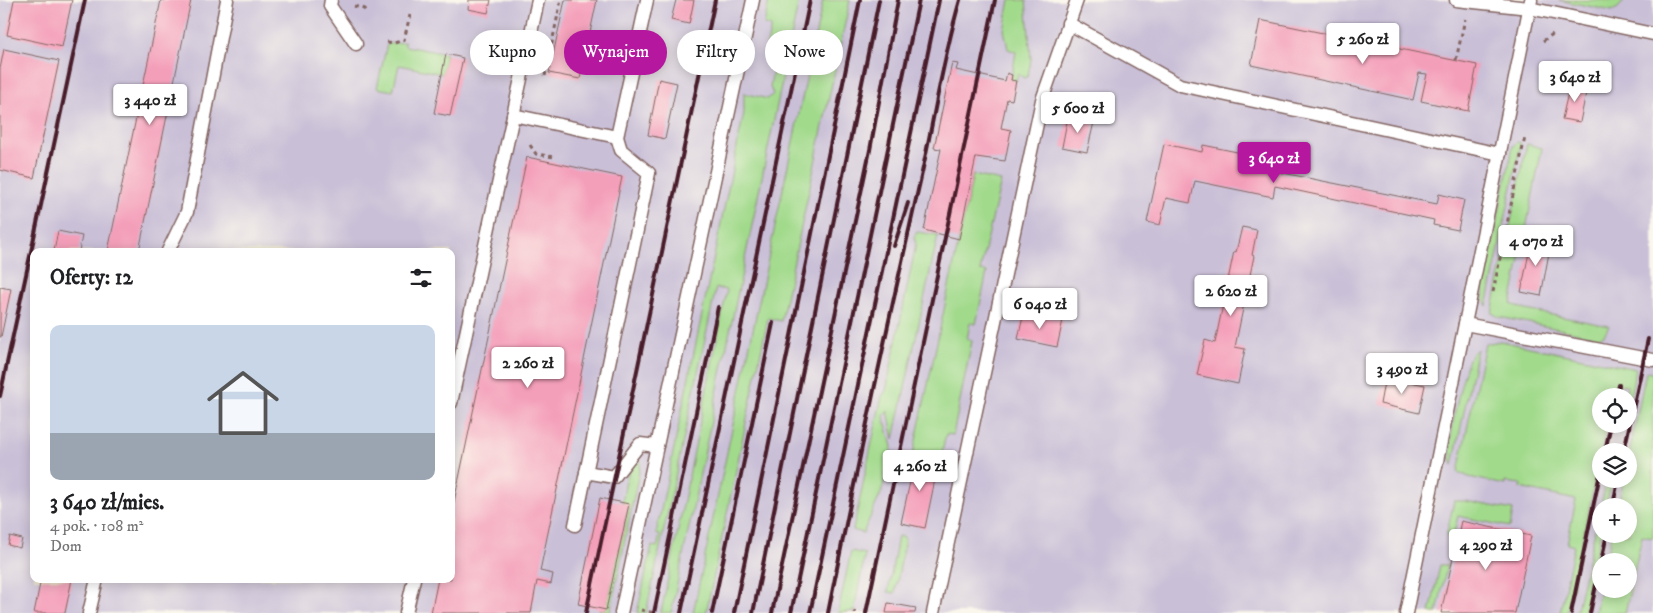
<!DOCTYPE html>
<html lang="pl">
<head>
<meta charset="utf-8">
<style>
	body { margin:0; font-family:"IM FELL DW Pica",serif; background:#f6f6f6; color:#202124; height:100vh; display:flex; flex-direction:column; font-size:19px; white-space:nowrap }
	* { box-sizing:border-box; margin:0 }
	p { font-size:16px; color:#757577 }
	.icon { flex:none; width:28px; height:28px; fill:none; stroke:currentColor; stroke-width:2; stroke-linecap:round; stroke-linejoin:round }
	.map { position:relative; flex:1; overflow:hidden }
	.details { position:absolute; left:30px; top:248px; width:425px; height:335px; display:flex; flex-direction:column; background:#fff; border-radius:10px; box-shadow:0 2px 12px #0003 }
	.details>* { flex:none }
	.guide { position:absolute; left:470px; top:30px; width:475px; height:45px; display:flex; gap:10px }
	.buttons { position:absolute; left:1592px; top:388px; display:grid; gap:10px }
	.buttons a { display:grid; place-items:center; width:45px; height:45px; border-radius:50%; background:#fff; box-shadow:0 2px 12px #0003; font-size:25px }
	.price { position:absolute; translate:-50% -42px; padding:0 11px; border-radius:5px; background:#fff; color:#222; font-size:16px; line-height:32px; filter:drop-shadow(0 1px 2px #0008) }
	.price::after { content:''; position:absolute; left:50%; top:30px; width:15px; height:11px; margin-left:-8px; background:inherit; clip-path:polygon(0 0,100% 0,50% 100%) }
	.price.on { background:#b5179e; color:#fff }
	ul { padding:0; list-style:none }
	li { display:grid; align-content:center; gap:10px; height:265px; padding:0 20px }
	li+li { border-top:1px solid #e0e0e0 }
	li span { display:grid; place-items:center; height:155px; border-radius:10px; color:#555 }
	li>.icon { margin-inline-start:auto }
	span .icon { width:90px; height:90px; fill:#fffc; stroke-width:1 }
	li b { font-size:21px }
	h2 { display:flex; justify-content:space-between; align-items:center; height:60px; padding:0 20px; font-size:21px }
	.tag { padding:0 18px; border-radius:22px; background:#fff; box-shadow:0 2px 12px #0003; font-size:18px; line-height:45px }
	.tag.on { background:#b5179e; color:#fff }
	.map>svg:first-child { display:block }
</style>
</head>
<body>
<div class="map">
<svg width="1653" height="613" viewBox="0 0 1653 613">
	<rect width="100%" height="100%" fill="#fbf7ec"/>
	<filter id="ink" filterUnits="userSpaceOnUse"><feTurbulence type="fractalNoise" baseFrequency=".02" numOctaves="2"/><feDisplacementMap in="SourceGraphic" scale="10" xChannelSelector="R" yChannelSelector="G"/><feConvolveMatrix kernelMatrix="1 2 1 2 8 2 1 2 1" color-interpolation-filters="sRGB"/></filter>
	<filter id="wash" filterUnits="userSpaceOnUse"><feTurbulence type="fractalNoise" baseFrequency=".0096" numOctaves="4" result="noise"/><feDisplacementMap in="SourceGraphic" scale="20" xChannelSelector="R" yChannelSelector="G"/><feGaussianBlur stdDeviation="1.12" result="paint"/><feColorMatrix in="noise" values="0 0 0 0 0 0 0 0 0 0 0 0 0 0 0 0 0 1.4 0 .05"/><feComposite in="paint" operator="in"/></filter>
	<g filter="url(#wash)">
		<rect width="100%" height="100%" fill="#ede6c8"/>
		<path fill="#c9bfd7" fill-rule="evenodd" d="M0,0h1653v613h-1653zM34,251h417v328h-417zM1601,396h28v28h-28zM1601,451h28v28h-28zM1601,506h28v28h-28zM1601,561h28v28h-28z"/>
		<g fill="#a2da8c" stroke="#767c5c">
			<path d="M769,0h30l-128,613h-10l66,-323 -11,-2 -70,325h-9l15,-67 5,1 3,-12 -4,-1 88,-421v-20l24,6 5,-5 -3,-7 6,-34 -11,-1 6,-25 -7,-2z"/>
			<path d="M823,0h27l-69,321 -13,-3 -62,295h-13z"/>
			<path d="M1010,0h16l5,59 -3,17 -4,2 -6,-4 -2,7 -5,-1 5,-28 -8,-3 -4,-19z"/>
			<path d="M1559,0h66l-7,8 -6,3z"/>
			<path d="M405,42v4l41,8 -4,20 -43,-9 -6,26 -16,-3 10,-44z"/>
			<path d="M1517,142l4,1 -34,163 -3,-7 -1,-13 30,-140z"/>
			<path d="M1527,144l15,4 -31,156 15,6 83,16 -5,9 -6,2 -99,-20 -7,-4z"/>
			<path d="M973,175l28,6 -21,90 7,1 -11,52 -6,-1 -3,16 5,2 -19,94 -7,-1 -5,24 -28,-4z"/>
			<path d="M917,232l21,3 -44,204 -6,-28 -4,5 8,31 -10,44 -19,42 -10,-3 29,-134 4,-5 30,-147 -2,-7z"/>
			<path d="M1500,341l136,28 -7,33v-6h-4l2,-10 -11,-2 -3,12h-12v28h6l-40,189h-7l14,-67 -7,-2 9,-44 -56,-12 1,-4 -16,-2v3l-36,-8 -11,-5 27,-128z"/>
			<path d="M1477,349l-24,116c-9,-16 8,-84 15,-103 1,-6 5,-9 9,-13z"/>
			<path d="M1646,372l7,1v165l-11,-2 -17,77h-30l6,-28v4h28v-28h-23l6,-27h17v-28h-11l6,-27h5v-24z"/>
			<path d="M638,461l3,1 -31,151h-11l1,-4 6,1 23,-105 -7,-2c3,-13 3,-35 16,-42z"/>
			<path d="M1607,479h5l-6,27h-5v25l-17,82h-8z"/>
			<path d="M1454,501h11l48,9 -3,17 -52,-11 -5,22 -7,-1z"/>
			<path d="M898,536l6,1 1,3 -10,53 -7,-1z"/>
			<path d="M851,551l14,3 -11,56 3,1 -19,2z"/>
			<path d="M1440,565h7l-10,48h-7z"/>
		</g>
		<g id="blocks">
			<g fill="#f49fba">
				<path d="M14,0h58l-10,47 -55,-12z"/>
				<path d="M161,0h30l-52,251h-31z"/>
				<path d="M469,0h22l-3,13 -20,-4z"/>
				<path d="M565,0h32l-17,79 -31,-6z"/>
				<path d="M676,0h18l-5,24 -18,-4z"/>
				<path d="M1260,20l217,45 -9,46 -47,-10 6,-27 -8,-1 -6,27 -162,-35z"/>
				<path d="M4,49l55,12 -25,117 -34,-8v-101z"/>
				<path d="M446,54l17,4 -13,58 -16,-3z"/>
				<path d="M952,63l6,1 -2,6 49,11 2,-8 5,2 -1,5 5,1 -4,19 -5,-1 -6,29 10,2 -6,31 -29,-4 -17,82 -35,-9 17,-81 -7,-1z"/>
				<path d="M659,79l18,4 -12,56 -17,-4z"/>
				<path d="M1570,84l17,4 -7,34 -18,-3z"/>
				<path d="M1068,116l26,6 -7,30 -25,-5z"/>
				<path d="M1164,144l38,8 1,-7 78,16 -3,11 159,32 2,-10 25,6 -6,30 -25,-5 1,-5 -159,-34 -2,11 -78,-16 -5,22 -24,-5 -6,27 -13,-3z"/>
				<path d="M527,157l95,20 -82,394 13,3 -2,10 -14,-3 -6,32h-100l7,-34h13v-63z"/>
				<path d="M1242,227l15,3 -5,25 2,1 -19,91 10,2 -7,35 -41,-9 8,-35 10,3 19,-92 2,1z"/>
				<path d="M58,231l24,5 -3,15h-25z"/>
				<path d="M1532,238l19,4 -10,54 -20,-4z"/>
				<path d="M0,287l11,2 -10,48h-1z"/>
				<path d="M1024,312l39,8 -6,27 -39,-8z"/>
				<path d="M1385,377l40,8 -6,28 -39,-9z"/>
				<path d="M916,455l23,5 -14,68 -24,-5z"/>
				<path d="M600,498l29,6 -23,106 -28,-6z"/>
				<path d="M1461,521l70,15 -16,77h-74z"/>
				<path d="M10,536l12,3 -2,9 -12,-3z"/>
				<path d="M41,579h31l-7,34h-31z"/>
				<path d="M888,603l28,5 -1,5h-29z"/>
			</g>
		</g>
	</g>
	<g filter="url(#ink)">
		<use href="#blocks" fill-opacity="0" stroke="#836562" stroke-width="1"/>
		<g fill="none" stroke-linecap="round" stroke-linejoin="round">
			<defs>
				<g id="lane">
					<path d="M331,0l-1,6 26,38"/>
					<path d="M1456,0l73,8 124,26"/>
					<path d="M1068,23l112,62 320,69"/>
					<path d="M513,115l104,22 30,-137"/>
					<path d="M168,251l19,-39 40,-212"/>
					<path d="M1465,324l188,36"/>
					<path d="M451,403l87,-403"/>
					<path d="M586,472l28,5 26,-33 17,2"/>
					<path d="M575,525l74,-352 -28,-23 -4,-13"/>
					<path d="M89,613l8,-34"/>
					<path d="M406,613l8,-34"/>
					<path d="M621,613l132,-613"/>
					<path d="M933,613l109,-513 35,-100"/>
					<path d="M1406,613l125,-613"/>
				</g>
			</defs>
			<use href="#lane" stroke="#836562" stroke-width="15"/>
			<g stroke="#836562" stroke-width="3" stroke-dasharray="4 4" stroke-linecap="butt">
				<path d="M354,6l10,3 3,4"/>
				<path d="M1543,41l11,-8"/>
				<path d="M387,42l7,1 10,-3 6,-25"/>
				<path d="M1456,60l9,-41"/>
				<path d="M545,76l16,-76"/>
				<path d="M530,145l6,9 18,3"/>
				<path d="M1493,292l32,-155"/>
				<path d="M641,610l13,3"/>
				<path d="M855,613v-2"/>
			</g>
			<use href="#lane" stroke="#fff" stroke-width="12"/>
			<g stroke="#4a1f2b" stroke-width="4">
				<path d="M894,246l14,-43"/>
				<path d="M0,396l85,-396"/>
				<path d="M1617,396l2,-11"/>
				<path d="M1605,451l6,-27"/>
				<path d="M1624,451l24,-112"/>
				<path d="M1613,506l5,-27"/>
				<path d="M586,613l129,-613"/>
				<path d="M654,613l64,-306"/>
				<path d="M681,613l129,-613"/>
				<path d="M712,613l61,-290"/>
				<path d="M734,613l126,-613"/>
				<path d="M753,613l126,-613"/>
				<path d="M772,613l98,-463 28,-150"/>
				<path d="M791,613l128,-613"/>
				<path d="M810,613l129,-613"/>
				<path d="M828,613c29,-146 60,-291 93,-436 13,-59 22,-119 39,-177"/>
				<path d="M866,613l129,-613"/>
				<path d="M1571,613l30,-144"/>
				<path d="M1590,613l17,-79"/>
			</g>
		</g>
	</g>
</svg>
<div class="buttons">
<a><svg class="icon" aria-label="locate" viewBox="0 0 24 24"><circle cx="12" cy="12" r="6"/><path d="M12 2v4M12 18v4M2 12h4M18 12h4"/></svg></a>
<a><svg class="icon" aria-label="layers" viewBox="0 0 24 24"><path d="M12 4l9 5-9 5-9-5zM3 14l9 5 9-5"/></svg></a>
<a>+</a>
<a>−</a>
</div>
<b class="price" style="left:1363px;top:65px">5 260 zł</b>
<b class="price" style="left:1575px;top:103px">3 640 zł</b>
<b class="price" style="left:150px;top:126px">3 440 zł</b>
<b class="price" style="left:1078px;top:134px">5 600 zł</b>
<b class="price on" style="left:1274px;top:184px">3 640 zł</b>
<b class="price" style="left:1536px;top:267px">4 070 zł</b>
<b class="price" style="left:1231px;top:317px">2 620 zł</b>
<b class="price" style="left:1040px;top:330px">6 040 zł</b>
<b class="price" style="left:528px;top:389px">2 260 zł</b>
<b class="price" style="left:1402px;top:395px">3 490 zł</b>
<b class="price" style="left:920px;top:492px">4 260 zł</b>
<b class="price" style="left:1486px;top:571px">4 290 zł</b>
<div class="guide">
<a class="tag">Kupno</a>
<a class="tag on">Wynajem</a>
<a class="tag">Filtry</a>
<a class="tag">Nowe</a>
</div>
<section class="details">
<h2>Oferty: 12<svg class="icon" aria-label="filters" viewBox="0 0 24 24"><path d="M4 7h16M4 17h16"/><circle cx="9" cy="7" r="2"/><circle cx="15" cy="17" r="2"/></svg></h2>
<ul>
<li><span style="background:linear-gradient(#c9d6e8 70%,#9aa5b1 0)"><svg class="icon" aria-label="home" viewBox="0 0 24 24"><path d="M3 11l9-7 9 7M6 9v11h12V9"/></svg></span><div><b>3 640 zł/mies.</b><p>4 pok. · 108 m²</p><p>Dom</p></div></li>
</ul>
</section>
</div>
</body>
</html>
